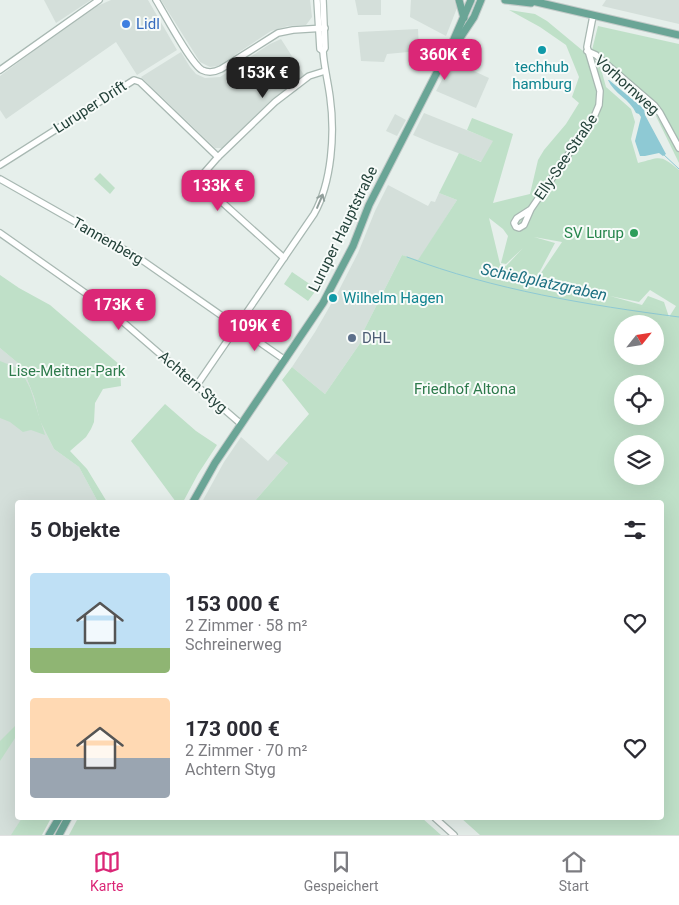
<!DOCTYPE html>
<html lang="de">
<head>
<meta charset="utf-8">
<style>
	body { margin:0; font-family:Roboto,sans-serif; background:#f7f7f7; color:#2b2b33; height:100vh; display:flex; flex-direction:column; font-size:19px; white-space:nowrap }
	* { box-sizing:border-box; margin:0 }
	p { font-size:16px; color:#7c7c81 }
	.icon { flex:none; width:28px; height:28px; fill:none; stroke:currentColor; stroke-width:2; stroke-linecap:round; stroke-linejoin:round }
	.map { position:relative; flex:1; overflow:hidden }
	.drawer { position:absolute; left:15px; top:500px; width:649px; height:320px; display:flex; flex-direction:column; background:#fff; border-radius:5px; box-shadow:0 5px 20px #0002 }
	.drawer>* { flex:none }
	.needle { width:32px; rotate:60deg }
	.fabs { position:absolute; left:614px; top:315px; display:grid; gap:10px }
	.fabs a { display:grid; place-items:center; width:50px; height:50px; border-radius:50%; background:#fff; box-shadow:0 5px 20px #0002; font-size:25px }
	.price { position:absolute; translate:-50% -42px; padding:0 11px; border-radius:10px; background:#db2777; color:#fff; font-size:16px; line-height:32px; filter:drop-shadow(0 1px 2px #0008) }
	.price::after { content:''; position:absolute; left:50%; top:30px; width:15px; height:11px; margin-left:-8px; background:inherit; clip-path:polygon(0 0,100% 0,50% 100%) }
	.price.on { background:#222; color:#fff }
	ul { padding:0; list-style:none }
	li { display:flex; align-items:center; gap:15px; height:125px; padding:0 15px }
	li span { display:grid; place-items:center; flex:none; width:140px; height:100px; border-radius:5px; color:#555 }
	li>.icon { margin-inline-start:auto }
	span .icon { width:60px; height:60px; fill:#fffc; stroke-width:1 }
	li b { font-size:21px }
	h2 { display:flex; justify-content:space-between; align-items:center; height:60px; padding:0 15px; font-size:21px }
	.tabs { display:flex; justify-content:space-around; align-items:center; height:70px; border-top:1px solid #e1e1e2; background:#fff; font-size:14px; color:#7c7c81 }
	.tabs a { display:grid; justify-items:center; gap:2px }
	.tabs .on { color:#db2777 }
	.map>svg:first-child { display:block }
</style>
</head>
<body>
<div class="map">
<svg width="679" height="835" viewBox="0 0 679 835">
	<rect width="100%" height="100%" fill="#e6efeb"/>
	<g fill="#d4dfda">
		<path d="M44,0h47l-35,23z"/>
		<path d="M111,0h37l29,50 -40,25 -21,-33 -110,77 -6,-9v-34l75,-56 20,-13z"/>
		<path d="M161,0h149l2,17 -6,8 -18,1 -17,5 -53,35 -8,1 -10,-5z"/>
		<path d="M355,0h26v15h-23z"/>
		<path d="M411,0h43l3,8 -11,28 -36,-19z"/>
		<path d="M606,0h73v24l-77,-18z"/>
		<path d="M418,29l1,22 -32,3 -3,8 -23,-1 -3,-29z"/>
		<path d="M281,39l23,36 -34,26 -48,47h-7l-74,-71 40,-25 9,15 6,7 9,4 15,-1 50,-33z"/>
		<path d="M452,61l37,17 -13,30 -40,-17z"/>
		<path d="M424,113l70,28 -12,21 -48,-18 -21,-9z"/>
		<path d="M395,114l11,6 -9,16 -11,-5z"/>
		<path d="M388,185l40,21 3,-5 4,1 4,-9 18,7 -39,61 -16,-6 -40,79 1,5 -38,55 -33,-27 23,-35 23,-40 20,-39 17,-42z"/>
		<path d="M0,348l18,15 7,11 9,23 6,24 14,28 25,18 19,35h-80v316h25l-10,17h-33z"/>
		<path d="M241,437l27,24 7,-8 13,10 -34,39h-52l22,-40z"/>
	</g>
	<g fill="#bfe0c8" fill-rule="evenodd">
		<path d="M509,10l26,4 12,7 53,44 6,22 25,22 4,13 -4,17 7,24c23,-6 22,-9 41,7v665h-199l-19,-17h200v-316h-407l34,-39 -13,-10 34,-39 -27,-34 10,-13 33,27 38,-55 -1,-5 40,-79 16,5 39,-60 -18,-7 20,-40 22,9 12,-21 -26,-11 5,-12 41,16 -20,69 37,-9 8,-34 6,-10 22,-26 13,-21 -7,-6 7,-20 -13,-32 -26,-18zM489,218l14,11 5,7 -7,27 5,1 17,-16 -17,18 -6,-2zM534,237l28,5 -21,31 1,4 -3,-4 16,-30zM650,290l26,16 -7,11 -5,-15 -16,-6 -6,9 -32,-9 29,6zM622,324h33v32h-33zM622,384h33v32h-33zM622,444h33v32h-33z"/>
		<path d="M598,26l81,18v101l-16,-31 -43,-42 -28,-22z"/>
		<path d="M652,108l27,44v11z"/>
		<path d="M100,173l15,15 -5,6 -16,-15z"/>
		<path d="M292,272l25,17 -9,12 -24,-17z"/>
		<path d="M0,275l19,13 31,17 70,60 1,21 -18,3 -8,14 -1,19 -3,7 -5,8 -16,14 17,18 20,33h-9l-19,-35 -25,-18 -14,-28 -6,-24 -9,-23 -7,-11 -18,-15z"/>
		<path d="M0,361l20,8 10,19 15,47 -14,-5 -8,2 -13,-10 -10,-4z"/>
		<path d="M165,404l31,27 21,14 -19,29 -15,28h-7l-45,-61z"/>
		<path d="M17,724v11l-17,26v-20z"/>
		<path d="M22,818h29l-9,17h-31z"/>
		<path d="M78,818h344l19,17h-372z"/>
	</g>
	<path fill="#8ec9d4" d="M608,80h1l35,29 1,6 21,39 -3,2 -4,-3 -14,3h-5l-5,-15 6,-24 -2,-3 -3,-1c-6,-14 -22,-19 -28,-33z"/>
	<g fill="none" stroke-linecap="round" stroke-linejoin="round">
		<g stroke="#8ec9d4" stroke-width="1">
			<path d="M663,154l16,15"/>
			<path d="M407,257c87,33 181,48 272,60"/>
		</g>
		<defs>
			<g id="minor">
				<path d="M156,0c8,13 35,64 46,70 6,3 13,2 19,-1l57,-36 15,-3 32,-2"/>
				<path d="M317,0l3,49 3,2"/>
				<path d="M587,51l9,4 58,50 6,8 19,35"/>
				<path d="M0,70l99,-70"/>
				<path d="M0,165l134,-85 6,2 78,75"/>
				<path d="M0,179l139,79 146,102"/>
				<path d="M531,209l-14,9 -3,5 2,4 3,1 5,-3 7,-16 63,-92 5,-12 1,-14 -13,-44 6,-31"/>
				<path d="M0,233l108,76 133,115"/>
				<path d="M284,258l-81,-73 -2,-6 3,-6 14,-16 57,-55 34,-26 16,-5"/>
				<path d="M197,385l117,-171c18,-32 21,-81 16,-117 -2,-16 -6,-30 -7,-46l2,-3 -2,-48"/>
				<path d="M435,818l19,17"/>
			</g>
			<g id="major">
				<path d="M459,0l5,18"/>
				<path d="M505,0l26,3"/>
				<path d="M528,0l151,35"/>
				<path d="M456,44l18,-27 7,-17"/>
				<path d="M193,502l22,-39 108,-160 30,-57 16,-41 85,-166 17,-39"/>
				<path d="M49,835l10,-17"/>
				<path d="M59,835l9,-17"/>
			</g>
		</defs>
		<use href="#minor" stroke="#a8b8b2" stroke-width="8"/>
		<use href="#major" stroke="#c2cac8" stroke-width="9"/>
		<use href="#minor" stroke="#fff" stroke-width="5.5"/>
		<use href="#major" stroke="#6aa596" stroke-width="7"/>
	</g>
	<defs><path id="oneway-shaft" d="M-6 0H5M1.5-3L5.5 0L1.5 3" fill="none" stroke-width="1.6" stroke-linecap="round" stroke-linejoin="round" transform="scale(1.25)"/></defs>
	<use stroke="#92a09c" href="#oneway-shaft" transform="translate(320 201) rotate(-67)"/>
	<circle fill="#3f7fe0" stroke="#f7fbf9" stroke-width="2" cx="126" cy="24" r="5"/>
	<g fill="#0f9aa8" stroke="#f7fbf9" stroke-width="2">
		<circle cx="542" cy="50" r="5"/>
		<circle cx="333" cy="298" r="5"/>
	</g>
	<circle fill="#2e9e5b" stroke="#f7fbf9" stroke-width="2" cx="634" cy="233" r="5"/>
	<circle fill="#5c6f8a" stroke="#f7fbf9" stroke-width="2" cx="352" cy="338" r="5"/>
	<g text-anchor="middle" dominant-baseline="central" stroke-width="4" stroke-linejoin="round" paint-order="stroke">
		<g font-size="15" fill="#366cbe" stroke="#f7fbf9" text-anchor="start">
			<text x="136" y="24">Lidl</text>
		</g>
		<g font-size="15" fill="#0d838f" stroke="#f7fbf9">
			<text x="542" y="67">techhub<tspan x="542" dy="17">hamburg</tspan></text>
			<text x="343" y="298" text-anchor="start">Wilhelm Hagen</text>
		</g>
		<g font-size="15" fill="#24423a" stroke="#f7fbf9">
			<text transform="translate(627 85) rotate(42)">Vorhornweg</text>
			<text transform="translate(90 107) rotate(-33)">Luruper Drift</text>
			<text transform="translate(566 157) rotate(-56)">Elly-See-Straße</text>
			<text transform="translate(343 229) rotate(-64)">Luruper Hauptstraße</text>
			<text transform="translate(108 241) rotate(30)">Tannenberg</text>
			<text transform="translate(193 382) rotate(41)">Achtern Styg</text>
		</g>
		<g font-size="15" fill="#27864d" stroke="#f7fbf9" text-anchor="end">
			<text x="624" y="233">SV Lurup</text>
		</g>
		<g font-size="15" fill="#4e5e75" stroke="#f7fbf9" text-anchor="start">
			<text x="362" y="338">DHL</text>
		</g>
		<g font-size="15" fill="#2d7a4b" stroke="#f7fbf9">
			<text x="67" y="371">Lise-Meitner-Park</text>
			<text x="465" y="389">Friedhof Altona</text>
		</g>
		<g font-size="16" font-style="italic" fill="#1c6f80" stroke="#f7fbf9">
			<text transform="translate(544 282) rotate(12)">Schießplatzgraben</text>
		</g>
	</g>
</svg>
<div class="fabs">
<a><svg class="needle" viewBox="-14 -14 28 28"><path d="M0-13l5 13h-10z" fill="#e53935"/><path d="M0 13l5-13h-10z" fill="#7c7c81"/></svg></a>
<a><svg class="icon" aria-label="locate" viewBox="0 0 24 24"><circle cx="12" cy="12" r="6"/><path d="M12 2v4M12 18v4M2 12h4M18 12h4"/></svg></a>
<a><svg class="icon" aria-label="layers" viewBox="0 0 24 24"><path d="M12 4l9 5-9 5-9-5zM3 14l9 5 9-5"/></svg></a>
</div>
<b class="price" style="left:445px;top:81px">360K €</b>
<b class="price on" style="left:263px;top:99px">153K €</b>
<b class="price" style="left:218px;top:212px">133K €</b>
<b class="price" style="left:119px;top:331px">173K €</b>
<b class="price" style="left:255px;top:352px">109K €</b>
<section class="drawer">
<h2>5 Objekte<svg class="icon" aria-label="filters" viewBox="0 0 24 24"><path d="M4 7h16M4 17h16"/><circle cx="9" cy="7" r="2"/><circle cx="15" cy="17" r="2"/></svg></h2>
<ul>
<li><span style="background:linear-gradient(#bfe0f5 75%,#8fb573 0)"><svg class="icon" aria-label="home" viewBox="0 0 24 24"><path d="M3 11l9-7 9 7M6 9v11h12V9"/></svg></span><div><b>153 000 €</b><p>2 Zimmer · 58 m²</p><p>Schreinerweg</p></div><svg class="icon" aria-label="heart" viewBox="0 0 24 24"><path d="M12 20l-8-8c-3-5 5-10 8-4 3-6 11-1 8 4z"/></svg></li>
<li><span style="background:linear-gradient(#ffd9b3 60%,#9aa5b1 0)"><svg class="icon" aria-label="home" viewBox="0 0 24 24"><path d="M3 11l9-7 9 7M6 9v11h12V9"/></svg></span><div><b>173 000 €</b><p>2 Zimmer · 70 m²</p><p>Achtern Styg</p></div><svg class="icon" aria-label="heart" viewBox="0 0 24 24"><path d="M12 20l-8-8c-3-5 5-10 8-4 3-6 11-1 8 4z"/></svg></li>
</ul>
</section>
</div>
<nav class="tabs">
<a class="on"><svg class="icon" aria-label="map" viewBox="0 0 24 24"><path d="M3 6l6-2 6 2 6-2v14l-6 2-6-2-6 2zM9 4v14M15 6v14"/></svg>Karte</a>
<a><svg class="icon" aria-label="saved" viewBox="0 0 24 24"><path d="M7 4h10v16l-5-4-5 4z"/></svg>Gespeichert</a>
<a><svg class="icon" aria-label="home" viewBox="0 0 24 24"><path d="M3 11l9-7 9 7M6 9v11h12V9"/></svg>Start</a>
</nav>
</body>
</html>
